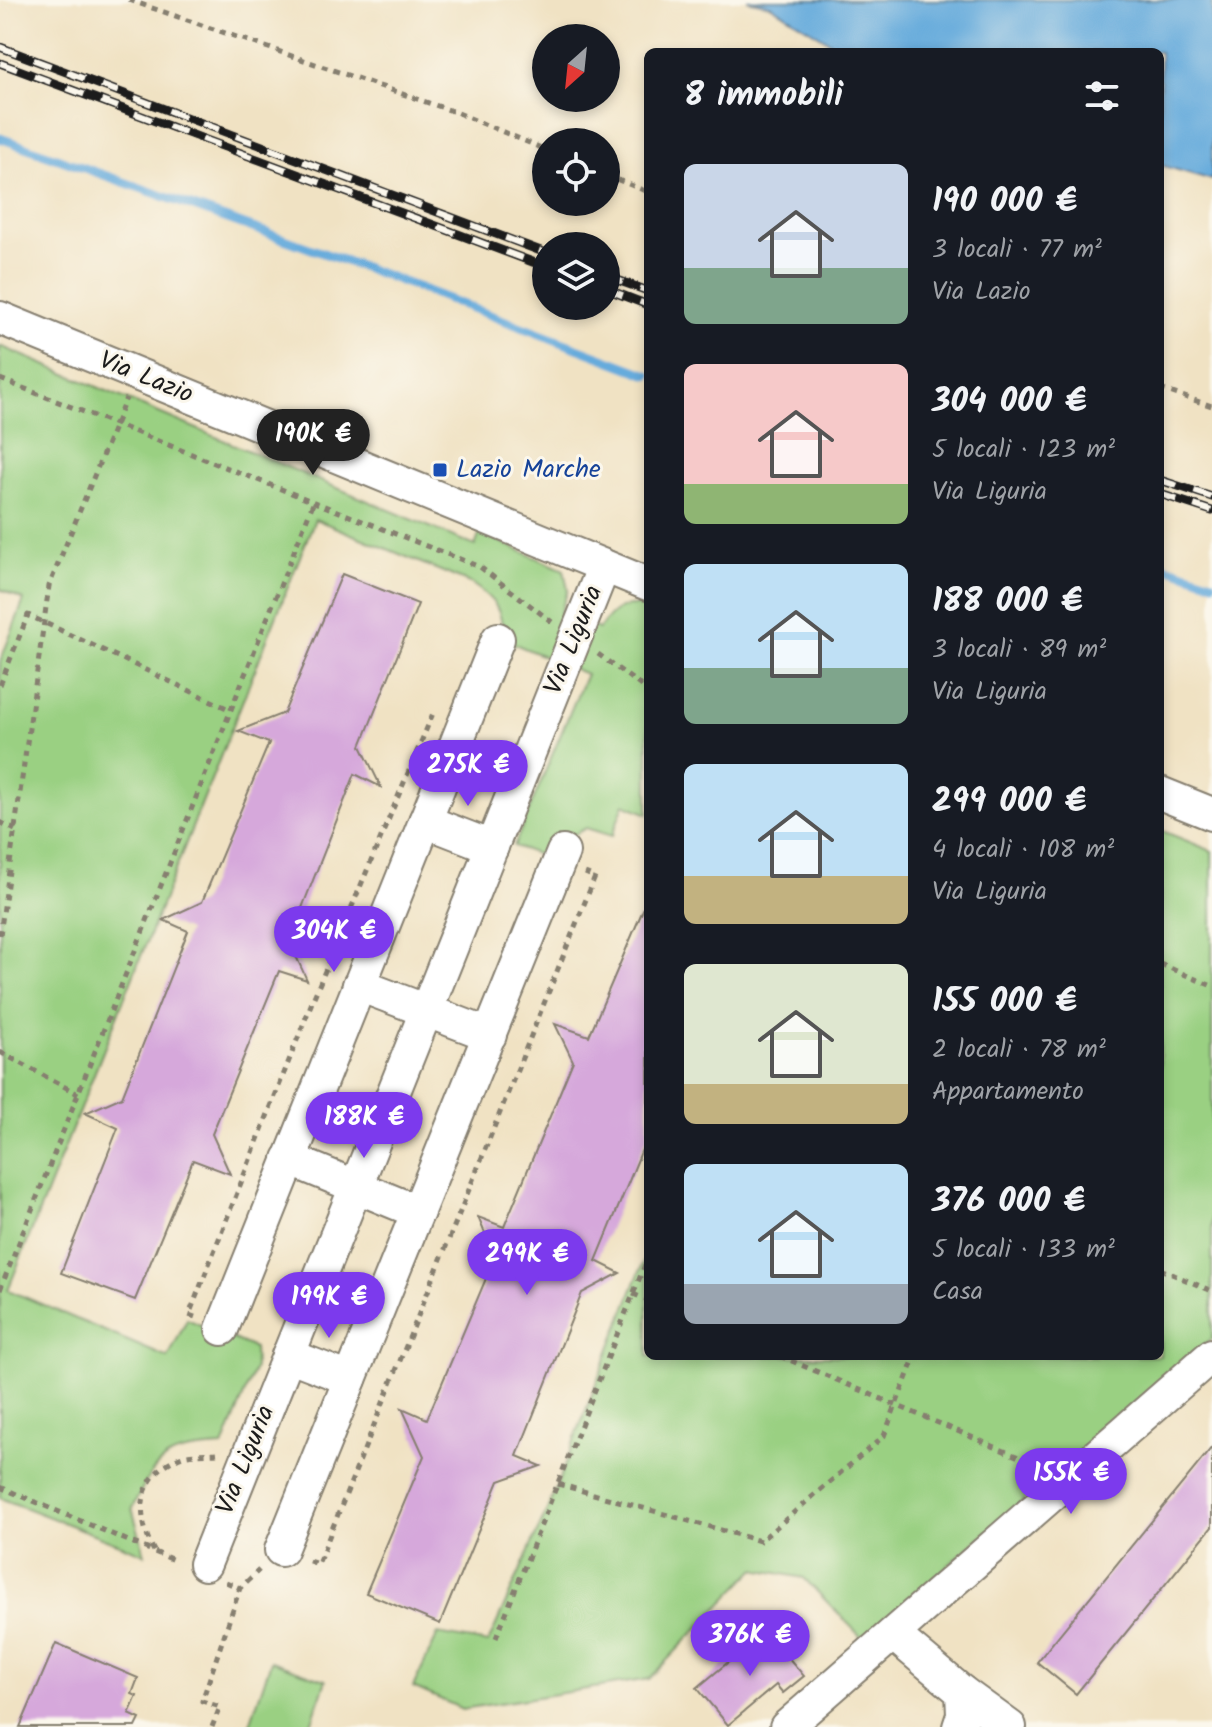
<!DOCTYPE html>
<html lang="it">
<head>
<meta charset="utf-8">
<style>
	body { margin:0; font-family:Kalam,sans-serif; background:#20242c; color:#f1f3f6; height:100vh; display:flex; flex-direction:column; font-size:30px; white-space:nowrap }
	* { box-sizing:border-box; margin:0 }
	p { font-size:26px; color:#9ea1a6 }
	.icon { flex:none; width:44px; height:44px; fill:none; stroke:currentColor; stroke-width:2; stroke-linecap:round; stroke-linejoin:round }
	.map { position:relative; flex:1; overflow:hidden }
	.details { position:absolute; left:644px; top:48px; width:520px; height:1312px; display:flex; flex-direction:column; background:#171b24; border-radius:12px; box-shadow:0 4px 12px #0003 }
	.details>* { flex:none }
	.needle { width:52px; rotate:207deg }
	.controls { position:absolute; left:532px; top:24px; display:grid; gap:16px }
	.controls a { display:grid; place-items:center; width:88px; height:88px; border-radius:50%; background:#171b24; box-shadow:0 4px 12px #0003; font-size:40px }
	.price { position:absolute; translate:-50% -68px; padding:0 18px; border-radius:28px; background:#7c3aed; color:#fff; font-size:26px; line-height:52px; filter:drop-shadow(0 2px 4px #0008) }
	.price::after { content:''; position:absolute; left:50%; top:48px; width:24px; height:18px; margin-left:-12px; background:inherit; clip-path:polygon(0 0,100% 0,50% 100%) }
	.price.active { background:#222; color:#fff }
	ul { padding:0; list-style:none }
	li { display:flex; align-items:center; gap:24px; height:200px; padding:0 40px }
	li span { display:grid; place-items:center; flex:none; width:224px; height:160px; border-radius:12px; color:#555 }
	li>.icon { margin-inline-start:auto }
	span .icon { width:96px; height:96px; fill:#fffc; stroke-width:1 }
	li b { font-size:34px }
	h2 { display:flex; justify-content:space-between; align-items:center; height:96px; padding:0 40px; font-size:34px }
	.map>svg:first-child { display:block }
</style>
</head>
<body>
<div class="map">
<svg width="1212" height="1727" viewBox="0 0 1212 1727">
	<rect width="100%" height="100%" fill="#fbf7ec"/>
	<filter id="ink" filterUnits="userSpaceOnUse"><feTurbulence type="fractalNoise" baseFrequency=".0125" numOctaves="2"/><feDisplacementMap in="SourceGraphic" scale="16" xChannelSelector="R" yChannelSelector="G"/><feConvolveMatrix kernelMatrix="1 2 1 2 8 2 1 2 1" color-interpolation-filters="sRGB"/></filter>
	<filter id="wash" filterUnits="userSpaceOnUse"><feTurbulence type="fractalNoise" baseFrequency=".006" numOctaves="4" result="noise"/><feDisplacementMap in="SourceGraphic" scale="32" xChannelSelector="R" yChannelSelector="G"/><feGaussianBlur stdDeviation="1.8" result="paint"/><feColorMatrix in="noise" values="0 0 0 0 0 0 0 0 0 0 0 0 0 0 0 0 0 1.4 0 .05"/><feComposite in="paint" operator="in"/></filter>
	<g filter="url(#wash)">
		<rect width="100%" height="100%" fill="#f0e2c3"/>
		<g fill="#9ad082" stroke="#5b764f" stroke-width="2">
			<path d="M0,346l475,200 5,-13 84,37 4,20 -8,23 39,16c14,-21 25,-26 49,-22v207l-24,-10 -12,32 -26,-8 -18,10 -18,21 -36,-13 72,-172 -83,-35c0,-29 -8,-39 -31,-55l-157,-65 -307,771 160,68 19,-39 67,29 1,20 -32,79c-60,4 -64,8 -91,61l13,46 -145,-56v-836l24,-62 -24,-11z"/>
			<path d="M1160,830l52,21v487l-349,301 -59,-61 -49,-9 -106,110 -187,30 -49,-22 25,-53 50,9 60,-135 100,-258v106h512z"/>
			<path d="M271,1661l55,19 -16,47h-61z"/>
		</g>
		<path fill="#66abdc" stroke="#41647c" stroke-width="2" d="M747,0h465v180l-52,-15v-113h-314l-76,-47z"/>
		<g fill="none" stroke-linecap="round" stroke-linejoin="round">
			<g stroke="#66abdc" stroke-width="9">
				<path d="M0,138l382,136 266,101"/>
				<path d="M1160,565l52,17"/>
			</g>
		</g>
		<g id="blocks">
			<g fill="#d6a8db">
				<path d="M342,574l76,30 -57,142 20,41 -26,-13 -66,167 18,39 -28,-9 -67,163 18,40 -37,-14 -58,140 -74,-27 57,-145 -33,-15 37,-16 66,-166 -25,-11 39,-18 67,-159 -31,-12 46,-18z"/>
				<path d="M648,898v237l-52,126 24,12 -38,20 -65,163 24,10 -42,15 -59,143 -74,-31 58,-137 -22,-48 25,11 68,-162 -17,-40 26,10 69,-166 -18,-37 34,12z"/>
				<path d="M1212,1447v80l-136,167 -39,-32z"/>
				<path d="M766,1631l38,45 -21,17 -7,-8 -48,40 -31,-37z"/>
				<path d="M56,1643l82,35 -6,16 5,2 -8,18 11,5 -4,8h-116z"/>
			</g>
		</g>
	</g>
	<g filter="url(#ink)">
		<use href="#blocks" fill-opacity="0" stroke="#867f70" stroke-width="2"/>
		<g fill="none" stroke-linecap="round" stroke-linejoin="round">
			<defs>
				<g id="minor">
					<path d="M0,318l648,266"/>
					<path d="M1160,793l52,21"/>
					<path d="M425,821l67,26"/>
					<path d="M359,985l131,50"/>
					<path d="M289,1159l129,53"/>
					<path d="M222,1329l276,-690"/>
					<path d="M288,1355l62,24"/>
					<path d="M281,1550l282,-698"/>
					<path d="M205,1564l399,-998"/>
					<path d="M893,1634l69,58 1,23 -4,12"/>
					<path d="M962,1692l48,35"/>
					<path d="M786,1727l426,-372"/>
				</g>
			</defs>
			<use href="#minor" stroke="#867f70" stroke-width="36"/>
			<g stroke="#867f70" stroke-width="5" stroke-dasharray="6 6" stroke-linecap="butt">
				<path d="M129,0l329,113 88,37"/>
				<path d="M606,175l42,17"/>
				<path d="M0,379l480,188 72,55"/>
				<path d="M1160,389l52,17"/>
				<path d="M598,654l50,37"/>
				<path d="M0,685l28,-70 203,95"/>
				<path d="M0,822l15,8"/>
				<path d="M0,935l49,-349 77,-188"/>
				<path d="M1160,964l52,22"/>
				<path d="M0,1052l78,42"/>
				<path d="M1160,1269l52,22"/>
				<path d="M0,1290l314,-789"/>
				<path d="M633,1294l15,6"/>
				<path d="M195,1317l-6,-2 125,-318 120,-286"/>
				<path d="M780,1356l260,110"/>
				<path d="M558,1484l202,57 124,-105 31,-80"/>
				<path d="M0,1487l176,74"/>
				<path d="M154,1551c-19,-35 -17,-76 26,-94 10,-4 26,-3 37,-4"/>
				<path d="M309,1561l9,3 277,-687 -10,-4"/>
				<path d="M226,1582l14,6 19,-18"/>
				<path d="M496,1638l152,-381"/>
				<path d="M212,1727l8,-20 -18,-6 38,-113"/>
			</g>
			<use href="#minor" stroke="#fff" stroke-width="32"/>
			<defs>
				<g id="rail">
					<path d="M0,47l546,206"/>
					<path d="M0,63l546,204"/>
					<path d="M606,276l42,15"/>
					<path d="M606,289l42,16"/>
					<path d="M1160,480l52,17"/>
					<path d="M1160,494l52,17"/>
				</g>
			</defs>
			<use href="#rail" stroke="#1c1c1c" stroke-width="9"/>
			<use href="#rail" stroke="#fbf7ec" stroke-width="6" stroke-dasharray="18" stroke-linecap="butt"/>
		</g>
	</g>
	<rect fill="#1a4fb4" stroke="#fbf7ec" stroke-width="3" x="432" y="462" width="16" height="16" rx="4"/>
	<g text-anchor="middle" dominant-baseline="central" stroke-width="6" stroke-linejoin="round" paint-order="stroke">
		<g font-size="26" fill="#1c1c1c" stroke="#fbf7ec">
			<text transform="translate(146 378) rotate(22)">Via Lazio</text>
			<text transform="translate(574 640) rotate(-68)">Via Liguria</text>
			<text transform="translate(246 1460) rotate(-68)">Via Liguria</text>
		</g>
		<g font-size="26" fill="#164399" stroke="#fbf7ec" text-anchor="start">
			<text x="456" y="470">Lazio Marche</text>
		</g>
	</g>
</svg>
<div class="controls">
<a><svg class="needle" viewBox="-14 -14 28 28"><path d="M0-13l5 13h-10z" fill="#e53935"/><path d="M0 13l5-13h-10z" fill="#9ea1a6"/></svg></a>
<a><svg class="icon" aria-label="locate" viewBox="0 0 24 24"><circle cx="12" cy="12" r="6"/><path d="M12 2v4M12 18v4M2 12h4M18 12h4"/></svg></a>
<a><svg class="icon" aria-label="layers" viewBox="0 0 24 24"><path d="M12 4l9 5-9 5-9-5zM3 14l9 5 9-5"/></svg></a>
</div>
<b class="price active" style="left:313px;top:477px">190K €</b>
<b class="price" style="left:468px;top:808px">275K €</b>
<b class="price" style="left:334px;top:974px">304K €</b>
<b class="price" style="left:364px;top:1160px">188K €</b>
<b class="price" style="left:527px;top:1297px">299K €</b>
<b class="price" style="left:329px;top:1340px">199K €</b>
<b class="price" style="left:1071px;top:1516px">155K €</b>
<b class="price" style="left:750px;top:1678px">376K €</b>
<section class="details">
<h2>8 immobili<svg class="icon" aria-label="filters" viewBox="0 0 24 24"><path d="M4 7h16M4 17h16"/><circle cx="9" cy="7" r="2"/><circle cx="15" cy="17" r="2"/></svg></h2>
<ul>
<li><span style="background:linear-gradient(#c9d6e8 65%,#7fa58c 0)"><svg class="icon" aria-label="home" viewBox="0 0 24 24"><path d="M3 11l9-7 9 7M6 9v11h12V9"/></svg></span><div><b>190 000 €</b><p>3 locali · 77 m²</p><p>Via Lazio</p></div></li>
<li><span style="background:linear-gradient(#f6c9c9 75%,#8fb573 0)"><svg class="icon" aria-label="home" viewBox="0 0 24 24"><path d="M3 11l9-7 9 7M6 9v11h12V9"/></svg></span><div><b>304 000 €</b><p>5 locali · 123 m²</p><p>Via Liguria</p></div></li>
<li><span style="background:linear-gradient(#bfe0f5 65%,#7fa58c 0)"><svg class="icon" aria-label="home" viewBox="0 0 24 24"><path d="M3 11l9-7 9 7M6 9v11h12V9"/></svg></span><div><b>188 000 €</b><p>3 locali · 89 m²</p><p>Via Liguria</p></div></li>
<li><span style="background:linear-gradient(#bfe0f5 70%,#c2b280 0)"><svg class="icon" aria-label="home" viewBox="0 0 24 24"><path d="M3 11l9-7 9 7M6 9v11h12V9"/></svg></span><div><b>299 000 €</b><p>4 locali · 108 m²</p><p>Via Liguria</p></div></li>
<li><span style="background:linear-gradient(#dfe7d0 75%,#c2b280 0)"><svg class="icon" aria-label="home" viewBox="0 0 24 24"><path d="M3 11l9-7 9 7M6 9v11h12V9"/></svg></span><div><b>155 000 €</b><p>2 locali · 78 m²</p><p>Appartamento</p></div></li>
<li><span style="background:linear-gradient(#bfe0f5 75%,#9aa5b1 0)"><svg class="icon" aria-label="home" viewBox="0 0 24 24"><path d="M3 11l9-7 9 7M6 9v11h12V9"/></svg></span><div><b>376 000 €</b><p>5 locali · 133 m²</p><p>Casa</p></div></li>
</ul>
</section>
</div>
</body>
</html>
